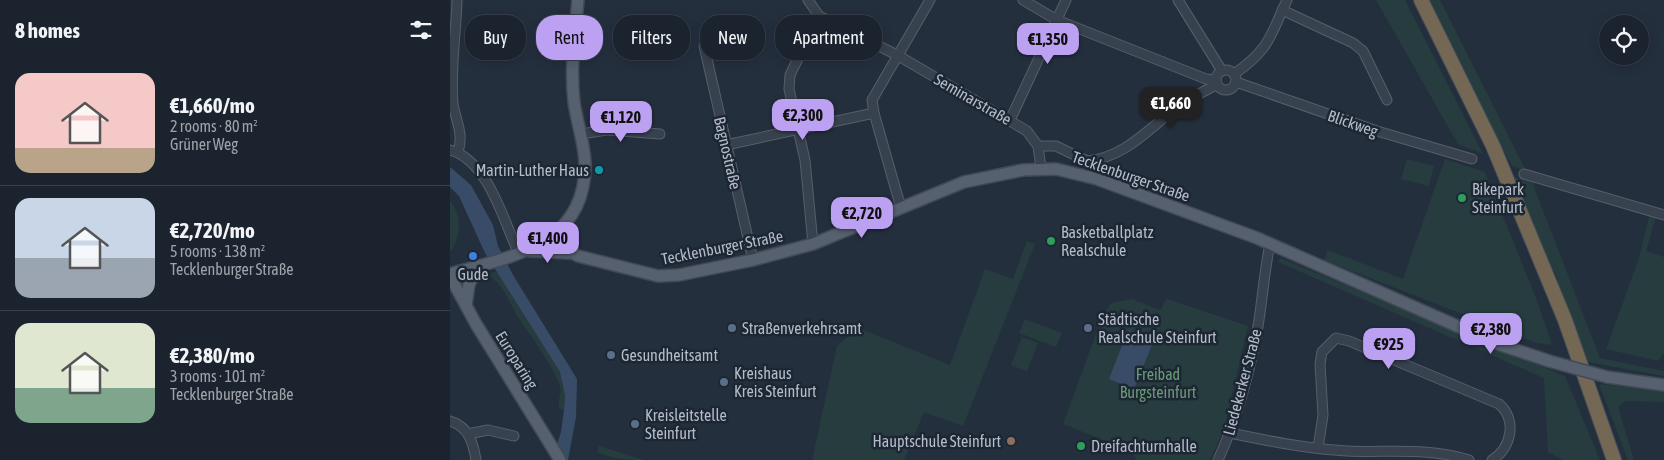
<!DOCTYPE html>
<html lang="en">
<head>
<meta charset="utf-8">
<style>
	body { margin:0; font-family:"Asap Condensed",sans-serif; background:#282f3a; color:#f1f3f6; height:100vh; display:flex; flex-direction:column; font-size:19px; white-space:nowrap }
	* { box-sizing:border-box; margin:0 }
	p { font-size:16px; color:#a0a4aa }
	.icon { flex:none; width:28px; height:28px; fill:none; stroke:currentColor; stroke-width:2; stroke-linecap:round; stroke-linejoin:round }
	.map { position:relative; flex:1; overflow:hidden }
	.details { display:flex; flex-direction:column; background:#1b232e; width:450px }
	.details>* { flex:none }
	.banner { position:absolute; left:15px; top:15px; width:475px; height:45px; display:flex; gap:10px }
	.controls { position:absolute; left:1149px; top:15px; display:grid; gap:10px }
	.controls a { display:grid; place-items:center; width:50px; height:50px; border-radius:50%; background:#1b232e; box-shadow:0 2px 12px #0003,0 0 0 1px #39404a; font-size:25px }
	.price { position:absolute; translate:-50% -42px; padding:0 11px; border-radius:10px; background:#bca0f2; color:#111; font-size:16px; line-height:32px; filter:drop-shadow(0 1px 2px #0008) }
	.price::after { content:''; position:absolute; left:50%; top:30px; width:15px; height:11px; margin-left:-8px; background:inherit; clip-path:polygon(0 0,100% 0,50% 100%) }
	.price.selected { background:#222; color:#fff }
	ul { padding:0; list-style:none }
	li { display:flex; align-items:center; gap:15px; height:125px; padding:0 15px }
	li+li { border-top:1px solid #39404a }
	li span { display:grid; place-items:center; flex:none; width:140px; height:100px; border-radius:15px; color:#555 }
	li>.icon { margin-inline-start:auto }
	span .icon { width:60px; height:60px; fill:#fffc; stroke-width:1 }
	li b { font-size:21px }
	h2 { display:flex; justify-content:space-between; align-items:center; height:60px; padding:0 15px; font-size:21px }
	.chip { padding:0 18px; border-radius:20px; background:#1b232e; box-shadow:0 2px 12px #0003,0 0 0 1px #39404a; font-size:18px; line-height:45px }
	.chip.selected { background:#bca0f2; color:#111 }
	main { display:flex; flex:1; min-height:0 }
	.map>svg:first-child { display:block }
</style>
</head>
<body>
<main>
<section class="details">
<h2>8 homes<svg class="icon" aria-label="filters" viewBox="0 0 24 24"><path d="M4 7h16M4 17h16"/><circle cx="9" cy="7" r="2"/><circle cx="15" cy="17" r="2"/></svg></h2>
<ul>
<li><span style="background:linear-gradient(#f6c9c9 75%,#b9a48a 0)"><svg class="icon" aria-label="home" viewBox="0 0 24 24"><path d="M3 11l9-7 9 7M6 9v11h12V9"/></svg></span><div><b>€1,660/mo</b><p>2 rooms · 80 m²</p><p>Grüner Weg</p></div></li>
<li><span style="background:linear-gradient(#c9d6e8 60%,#9aa5b1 0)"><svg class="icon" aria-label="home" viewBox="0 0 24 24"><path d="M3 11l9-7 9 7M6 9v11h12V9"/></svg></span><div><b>€2,720/mo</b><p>5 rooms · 138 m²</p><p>Tecklenburger Straße</p></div></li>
<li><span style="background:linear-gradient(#dfe7d0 65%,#7fa58c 0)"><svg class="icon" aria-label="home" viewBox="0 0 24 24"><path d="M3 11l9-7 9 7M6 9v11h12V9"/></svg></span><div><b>€2,380/mo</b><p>3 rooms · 101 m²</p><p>Tecklenburger Straße</p></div></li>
</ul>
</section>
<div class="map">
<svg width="1214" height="460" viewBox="0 0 1214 460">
	<rect width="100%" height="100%" fill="#242f3e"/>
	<g fill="#263c3f">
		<path d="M926,0h29l78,154 -25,-10z"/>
		<path d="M975,0h15l86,171 -14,-5z"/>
		<path d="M957,159l27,7 -5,20 -28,-7z"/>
		<path d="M995,159l40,13 51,126 16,47 -16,-2 -212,-83 4,-10 75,29z"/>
		<path d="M1063,177l19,5 68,176 64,13v5l-77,-14 -28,-72c0,-11 -3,-19 -11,-26z"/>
		<path d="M0,200c12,17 11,32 2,50h-2z"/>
		<path d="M1199,216l7,1 -10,34 18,6v96l-6,8 -52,-12 33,-91z"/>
		<path d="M577,241l8,3 -72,182 -39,-14 -20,48h-92l25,-114 22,-18 91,37 35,-96 28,10z"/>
		<path d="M830,258l285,118 35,84h-37l-15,-8 -4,-74 -266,-116z"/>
		<path d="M47,272l63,100 5,24 -1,14 -5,-1c-2,-9 4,-16 0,-26 -10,-23 -27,-45 -41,-66 -10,-16 -13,-30 -28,-41v-3z"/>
		<path d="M682,299l28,11 7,-11 81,27 -24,103 -14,31h-73l-6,-9 -68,-27 39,-106 9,-15z"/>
		<path d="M575,319l37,14 -6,14 -37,-14z"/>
		<path d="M572,337l16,6 -11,28 -16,-6z"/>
		<path d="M1149,384l65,7v11l-38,-1 -8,6 16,53h-6z"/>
		<path d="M149,446l45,14c-17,0 -31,-1 -47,-8z"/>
	</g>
	<g fill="#394c67">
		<path d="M0,167l21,18 22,40 5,21 15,29 64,104 -1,38 -8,43h-16l9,-28 3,-22 1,-14 -5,-24 -75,-119 -26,-57 -9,-9z"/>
		<path d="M678,330l26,10 -20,49 -25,-10z"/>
	</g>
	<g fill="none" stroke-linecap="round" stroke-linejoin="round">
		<defs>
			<g id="minor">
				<path d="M7,0c-1,35 -7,69 -4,104 3,18 11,29 5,48"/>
				<path d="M358,0l11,16 78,39 130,76 11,15 3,22"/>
				<path d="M573,0l34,20 149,59 10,1"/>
				<path d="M728,0l44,71"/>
				<path d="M832,10l71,33 10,8 24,49"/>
				<path d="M254,46l49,214"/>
				<circle cx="776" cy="80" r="10"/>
				<path d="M784,74c35,-24 36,-37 53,-74"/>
				<path d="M786,82l141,49 95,28"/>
				<path d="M560,120l56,-120"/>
				<path d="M131,134l26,-4 53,4"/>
				<path d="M276,145l148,-32"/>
				<path d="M588,146h18l31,15c41,-4 64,-36 96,-58 10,-7 23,-12 34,-19"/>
				<path d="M0,150c38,10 54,72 69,104"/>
				<path d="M1074,174l140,41"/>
				<path d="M451,208l-27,-95 -2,-13 58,-100"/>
				<path d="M363,244l-8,-84 -16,-71 1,-14 29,-59"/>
				<path d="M0,421c19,6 23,21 26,39"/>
				<path d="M780,433c39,8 77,16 117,18 40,2 83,-4 122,9"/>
				<path d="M18,434l20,-4 26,6"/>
				<path d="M868,448l5,-33 -3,-51 2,-12 14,-14 13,3 150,63c18,15 13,44 -7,56"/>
				<path d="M768,460c17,-37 29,-78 37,-117 7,-33 8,-66 15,-99"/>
			</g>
			<g id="major">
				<path d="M104,235l9,12 15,9 80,20 21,-1 74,-15 60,-16 151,-62 59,-12 33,-1 41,10 160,59 241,106 51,17"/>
				<path d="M79,251l40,2"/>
				<path d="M0,274c63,-18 137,-29 135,-112 -1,-20 -8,-39 -11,-60 -4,-34 1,-68 4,-102"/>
				<path d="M0,276l26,48 84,136"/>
				<path d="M16,305l3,-21 10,-18"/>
				<path d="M1157,377l57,8"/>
			</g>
			<path id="highway" d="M971,0l72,146 72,174 49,140"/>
		</defs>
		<use href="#minor" stroke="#565f6c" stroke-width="11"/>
		<use href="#major" stroke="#414a57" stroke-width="14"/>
		<use href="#highway" stroke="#434c59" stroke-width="16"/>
		<use href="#minor" stroke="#38414e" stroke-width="9"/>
		<use href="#major" stroke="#56606e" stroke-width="11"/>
		<use href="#highway" stroke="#746855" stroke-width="14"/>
		<defs>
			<path id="major-bridge" d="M1099,361l58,16"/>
		</defs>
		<use href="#major-bridge" stroke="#414a57" stroke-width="14" stroke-linecap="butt"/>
		<use href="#major-bridge" stroke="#56606e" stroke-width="11"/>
	</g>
	<circle fill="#0f9aa8" stroke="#1d2633" stroke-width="2" cx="149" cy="170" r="5"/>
	<g fill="#2e9e5b" stroke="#1d2633" stroke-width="2">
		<circle cx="1012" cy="198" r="5"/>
		<circle cx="601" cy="241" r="5"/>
		<circle cx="631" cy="446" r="5"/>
	</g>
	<circle fill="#3f7fe0" stroke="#1d2633" stroke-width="2" cx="23" cy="256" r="5"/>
	<g fill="#5c6f8a" stroke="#1d2633" stroke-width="2">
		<circle cx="282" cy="328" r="5"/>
		<circle cx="638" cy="328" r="5"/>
		<circle cx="161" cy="355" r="5"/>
		<circle cx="274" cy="382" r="5"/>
		<circle cx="185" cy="424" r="5"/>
	</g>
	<circle fill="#8d6e63" stroke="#1d2633" stroke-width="2" cx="561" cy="441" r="5"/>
	<g text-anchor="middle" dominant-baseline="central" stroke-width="5" stroke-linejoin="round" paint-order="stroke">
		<g font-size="16" fill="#b4bcc9" stroke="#1d2633">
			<text transform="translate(523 99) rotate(30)">Seminarstraße</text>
			<text transform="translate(903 123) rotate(19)">Blickweg</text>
			<text transform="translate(278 153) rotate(77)">Bagnostraße</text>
			<text transform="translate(681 176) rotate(19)">Tecklenburger Straße</text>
			<text transform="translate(272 247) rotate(-11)">Tecklenburger Straße</text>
			<text transform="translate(67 360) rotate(58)">Europaring</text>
			<text transform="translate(792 382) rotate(-75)">Liedekerker Straße</text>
		</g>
		<g font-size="16" fill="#b4bcc9" stroke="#1d2633" text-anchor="start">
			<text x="139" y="170" text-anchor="end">Martin-Luther Haus</text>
			<text x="1022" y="189">Bikepark<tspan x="1022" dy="18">Steinfurt</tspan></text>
			<text x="611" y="232">Basketballplatz<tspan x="611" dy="18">Realschule</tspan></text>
			<text x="23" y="274" text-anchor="middle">Gude</text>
			<text x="648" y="319">Städtische<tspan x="648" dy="18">Realschule Steinfurt</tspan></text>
			<text x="292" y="328">Straßenverkehrsamt</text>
			<text x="171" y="355">Gesundheitsamt</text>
			<text x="284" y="373">Kreishaus<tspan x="284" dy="18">Kreis Steinfurt</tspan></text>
			<text x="195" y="415">Kreisleitstelle<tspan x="195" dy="18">Steinfurt</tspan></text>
			<text x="551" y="441" text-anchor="end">Hauptschule Steinfurt</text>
			<text x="641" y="446">Dreifachturnhalle</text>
		</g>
		<g font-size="16" fill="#6b9a76" stroke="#1d2633">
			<text x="708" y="374">Freibad<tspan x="708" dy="18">Burgsteinfurt</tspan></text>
		</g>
	</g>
</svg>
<div class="controls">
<a><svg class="icon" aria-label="locate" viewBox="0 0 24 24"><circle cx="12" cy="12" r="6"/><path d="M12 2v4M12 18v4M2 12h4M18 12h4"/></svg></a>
</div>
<b class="price" style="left:598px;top:65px">€1,350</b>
<b class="price selected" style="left:721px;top:129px">€1,660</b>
<b class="price" style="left:353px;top:141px">€2,300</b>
<b class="price" style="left:171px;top:143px">€1,120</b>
<b class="price" style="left:412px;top:239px">€2,720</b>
<b class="price" style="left:98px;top:264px">€1,400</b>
<b class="price" style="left:1041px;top:355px">€2,380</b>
<b class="price" style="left:939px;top:370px">€925</b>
<div class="banner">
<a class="chip">Buy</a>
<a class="chip selected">Rent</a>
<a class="chip">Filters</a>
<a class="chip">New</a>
<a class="chip">Apartment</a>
</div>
</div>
</main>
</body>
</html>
